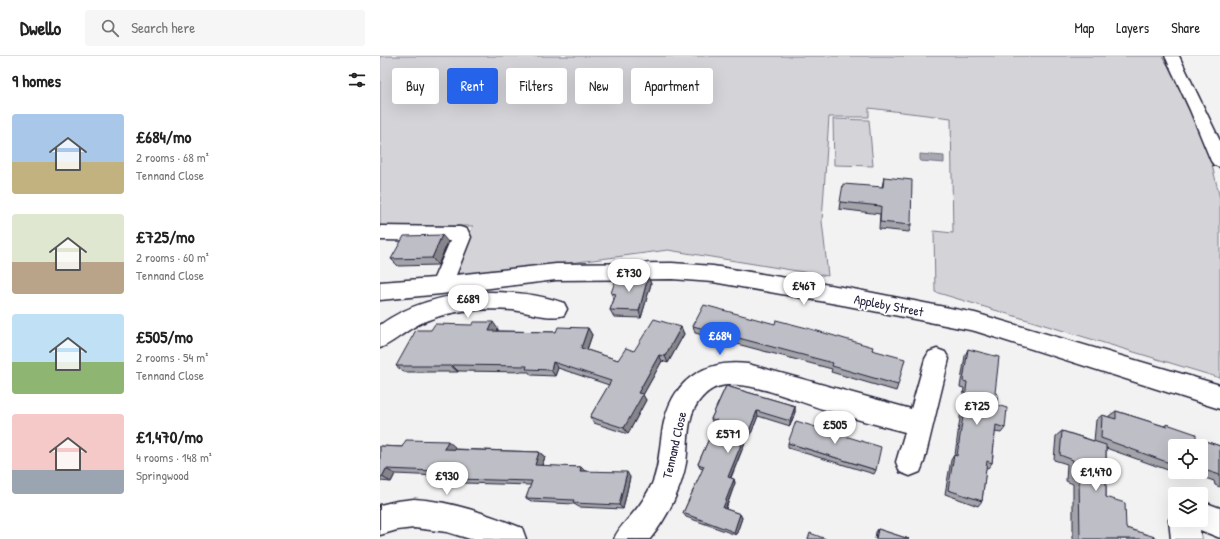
<!DOCTYPE html>
<html lang="en">
<head>
<meta charset="utf-8">
<style>
	body { margin:0; font-family:"Patrick Hand",sans-serif; background:#f6f6f6; color:#222; height:100vh; display:flex; flex-direction:column; font-size:15px; white-space:nowrap }
	* { box-sizing:border-box; margin:0 }
	p { font-size:13px; color:#767676 }
	.icon { flex:none; width:22px; height:22px; fill:none; stroke:currentColor; stroke-width:2; stroke-linecap:round; stroke-linejoin:round }
	.map { position:relative; flex:1; overflow:hidden }
	.drawer { display:flex; flex-direction:column; background:#fff; width:380px }
	.drawer>* { flex:none }
	.guide { position:absolute; left:12px; top:12px; width:380px; height:36px; display:flex; gap:8px }
	.fabs { position:absolute; left:788px; top:383px; display:grid; gap:8px }
	.fabs a { display:grid; place-items:center; width:40px; height:40px; border-radius:4px; background:#fff; box-shadow:0 4px 16px #0002; font-size:20px }
	.price { position:absolute; translate:-50% -34px; padding:0 9px; border-radius:14px; background:#fff; color:#222; font-size:13px; line-height:26px; filter:drop-shadow(0 1px 2px #0008) }
	.price::after { content:''; position:absolute; left:50%; top:24px; width:12px; height:9px; margin-left:-6px; background:inherit; clip-path:polygon(0 0,100% 0,50% 100%) }
	.price.selected { background:#2563eb; color:#fff }
	ul { padding:0; list-style:none }
	li { display:flex; align-items:center; gap:12px; height:100px; padding:0 12px }
	li span { display:grid; place-items:center; flex:none; width:112px; height:80px; border-radius:4px; color:#555 }
	li>.icon { margin-inline-start:auto }
	span .icon { width:48px; height:48px; fill:#fffc; stroke-width:1 }
	li b { font-size:17px }
	h2 { display:flex; justify-content:space-between; align-items:center; height:48px; padding:0 12px; font-size:17px }
	.tag { padding:0 14px; border-radius:4px; background:#fff; box-shadow:0 4px 16px #0002; font-size:14px; line-height:36px }
	.tag.selected { background:#2563eb; color:#fff }
	header { display:flex; align-items:center; gap:24px; box-sizing:border-box; height:56px; padding:0 20px; background:#fff; border-bottom:1px solid #e0e0e0 }
	header strong { font-size:19px }
	nav { display:flex; gap:22px; margin-inline-start:auto; font-size:14px }
	.search { width:280px; height:36px; background:#f6f6f6; display:flex; align-items:center; gap:10px; box-sizing:border-box; padding:0 14px; border-radius:4px; color:#767676; font-size:15px }
	main { display:flex; flex:1; min-height:0 }
	.map>svg:first-child { display:block }
</style>
</head>
<body>
<header>
<strong>Dwello</strong>
<div class="search"><svg class="icon" aria-label="search" viewBox="0 0 24 24"><circle cx="10" cy="10" r="6"/><path d="M15 15l6 6"/></svg>Search here</div>
<nav><a>Map</a><a>Layers</a><a>Share</a></nav>
</header>
<main>
<section class="drawer">
<h2>9 homes<svg class="icon" aria-label="filters" viewBox="0 0 24 24"><path d="M4 7h16M4 17h16"/><circle cx="9" cy="7" r="2"/><circle cx="15" cy="17" r="2"/></svg></h2>
<ul>
<li><span style="background:linear-gradient(#a9c7e8 60%,#c2b280 0)"><svg class="icon" aria-label="home" viewBox="0 0 24 24"><path d="M3 11l9-7 9 7M6 9v11h12V9"/></svg></span><div><b>£684/mo</b><p>2 rooms · 68 m²</p><p>Tennand Close</p></div></li>
<li><span style="background:linear-gradient(#dfe7d0 60%,#b9a48a 0)"><svg class="icon" aria-label="home" viewBox="0 0 24 24"><path d="M3 11l9-7 9 7M6 9v11h12V9"/></svg></span><div><b>£725/mo</b><p>2 rooms · 60 m²</p><p>Tennand Close</p></div></li>
<li><span style="background:linear-gradient(#bfe0f5 60%,#8fb573 0)"><svg class="icon" aria-label="home" viewBox="0 0 24 24"><path d="M3 11l9-7 9 7M6 9v11h12V9"/></svg></span><div><b>£505/mo</b><p>2 rooms · 54 m²</p><p>Tennand Close</p></div></li>
<li><span style="background:linear-gradient(#f6c9c9 70%,#9aa5b1 0)"><svg class="icon" aria-label="home" viewBox="0 0 24 24"><path d="M3 11l9-7 9 7M6 9v11h12V9"/></svg></span><div><b>£1,470/mo</b><p>4 rooms · 148 m²</p><p>Springwood</p></div></li>
</ul>
</section>
<div class="map">
<svg width="840" height="483" viewBox="0 0 840 483">
	<rect width="100%" height="100%" fill="#f2f2f3"/>
	<filter id="ink" filterUnits="userSpaceOnUse"><feTurbulence type="fractalNoise" baseFrequency=".025" numOctaves="2"/><feDisplacementMap in="SourceGraphic" scale="8" xChannelSelector="R" yChannelSelector="G"/><feConvolveMatrix kernelMatrix="1 2 1 2 8 2 1 2 1" color-interpolation-filters="sRGB"/></filter>
	<g filter="url(#ink)">
		<g fill="#d3d3d8" stroke="#7a7a8a">
			<path d="M0,0h782l9,14 39,86 10,43v179l-285,-86 -1,-61 19,2 -2,-115 -82,-10v9h-40l-7,104 6,55 -160,-26 -218,29 23,-53h-93z"/>
			<path d="M453,63l36,1 4,46 -39,-1z"/>
		</g>
		<path fill="#a8a8b2" stroke="#727282" d="M540,98l24,2v7l-24,-2z"/>
		<g fill="none" stroke-linecap="round" stroke-linejoin="round">
			<defs>
				<g id="minor">
					<path d="M785,0h14l41,85v26l-6,-2 -3,-4 -21,-51z"/>
					<path d="M0,170l80,1 7,2 4,8 -15,38 100,-11 116,-1 41,3 135,22 127,25 245,72v24l-245,-78 -127,-25 -135,-24 -41,-3 -116,1 -115,14 -61,6v-18l54,-4 16,-37 -70,-1z"/>
					<path d="M107,236c26,0 52,2 77,11l3,6 -3,6c-14,5 -36,-3 -51,-5 -16,-1 -34,-1 -50,1 -20,3 -40,9 -57,21 -9,6 -16,12 -26,16v-23c32,-23 69,-31 107,-33z"/>
					<path d="M557,293l8,3 4,7 -25,103 -4,10 -10,4 -10,-4 -4,-10 9,-30c-27,-7 -53,-14 -79,-22 -28,-8 -81,-33 -109,-23 -12,4 -23,18 -26,31 -4,15 -3,30 -5,45 -5,27 -19,55 -36,76h-36c5,-12 12,-17 20,-27 7,-8 13,-18 18,-28 9,-21 7,-44 13,-66 11,-41 43,-59 83,-54l163,45 14,-50 4,-7z"/>
					<path d="M34,443c37,2 73,15 108,29l4,11h-56l-23,-7 -33,-4 -17,2 -17,5v-30l17,-4z"/>
					<path d="M821,445l19,7v30l-20,-8 1,9h-30l-2,-19 5,-10 1,-1v11h26z"/>
				</g>
			</defs>
			<use href="#minor" stroke="#22223b" stroke-width="3"/>
			<use href="#minor" fill="#fff" fill-rule="evenodd"/>
		</g>
		<g fill="#a3a3aa" stroke="#22223b">
			<path d="M504,121l27,48 -2,7 -30,-3 1,-15 -41,-5 1,-7 42,-15z"/>
			<path d="M68,186l-10,23 -40,1 -7,-7z"/>
			<path d="M268,221l3,7 -10,34 -27,-1 -4,-7 4,-11 -3,-6z"/>
			<path d="M313,270l180,24 25,35 -2,6 -65,-19 1,-3 -137,-36z"/>
			<path d="M301,271l3,7 -16,29 -6,-2 -19,34 3,5 -18,34 -34,-11 -4,-6 19,-32 -51,-17 -3,8 -24,-1 -2,-3 -71,-1v1h-54l-8,-6 35,-36 67,-1v2l58,1 32,-4 4,7 -5,15 31,10 16,-9z"/>
			<path d="M588,293l27,44 2,12 8,23 -4,5 -6,-1 -3,31 -4,5 -2,-1 -4,34 -4,5 -33,-12 6,-34 3,-5h1l9,-67 -4,-1 5,-31z"/>
			<path d="M346,330l69,20v6l-5,14 -32,-10 -8,20 -2,-1 -17,43 3,1 1,4 -9,26 14,5 2,4 -6,17 -50,-18 -3,-4 20,-44 -3,-1 -2,-4 17,-39 -2,-1 -2,-5z"/>
			<path d="M736,355l48,15 3,-2 29,14 24,8v41l-5,-2 -1,-4 -26,-9h13v-26h-26v26h7l-3,2 -73,-26v49l20,31 29,11h-82v-55l-7,-3 1,-17 -13,-4 2,-24 6,-5 32,10 2,-21 6,-5 7,2v-1z"/>
			<path d="M408,387l88,27 -2,4 -86,-26z"/>
			<path d="M0,390l22,1h53l-1,2 85,3 6,5 -3,9 39,1 4,4 45,6 -7,32 -44,-2 -5,-3 -41,-2 -7,-4 5,-13 -67,-2 -7,-4 -14,-1 -4,-2 -44,-2 -4,8 -11,-1z"/>
			<path d="M498,473l31,10h-34l1,-7z"/>
		</g>
		<g fill="#85858b" stroke="#22223b">
			<path d="M62,179l6,7 -10,23 -6,-7z"/>
			<path d="M268,221l3,7 -10,34 -2,-7z"/>
			<path d="M113,266l5,7 -3,8 -6,-6z"/>
			<path d="M301,271l3,7 -16,29 -3,-7z"/>
			<path d="M208,272l4,7 -7,20 -4,-7z"/>
			<path d="M279,299l3,6 -19,34 3,5 -18,34 -4,-6 14,-35z"/>
			<path d="M173,306l5,6 -3,8 -4,-6z"/>
			<path d="M72,309l6,6v1l-7,-6z"/>
			<path d="M415,350v6l-5,14v-5z"/>
			<path d="M377,355l1,5 -8,20 -1,-5z"/>
			<path d="M367,374l1,5 -19,46 -1,-4z"/>
			<path d="M68,385l7,6 -3,7 -8,-5z"/>
			<path d="M159,396l6,5 -5,13 -5,-5z"/>
			<path d="M201,411l5,5 -6,-1z"/>
			<path d="M6,413l9,5 -4,8 -9,-5z"/>
			<path d="M247,416l3,5 -7,32 -4,-4z"/>
			<path d="M354,423l1,4 -11,29 -1,-4z"/>
			<path d="M360,458l2,4 -6,17 -2,-3z"/>
		</g>
		<g fill="#bebec6" stroke="#22223b">
			<path d="M504,121l28,3 -1,45 -31,-3 1,-16 -41,-4 3,-18 40,3z"/>
			<path d="M62,179l-10,23 -41,1 13,-23z"/>
			<path d="M237,220l31,1 -9,34 -29,-1 6,-16 -5,-1z"/>
			<path d="M324,249l71,19 1,-4 31,8 66,19 -1,3 33,9 -7,26 -66,-19 1,-3 -140,-37z"/>
			<path d="M274,263l27,8 -16,29 -6,-1 -21,38 5,1 -19,34 -34,-11 21,-36 -58,-19 -2,8 -25,-1 1,-3 -75,-1 -1,1h-55l20,-36h15l4,-6 37,1 2,-3h19l-4,9 67,1 2,-5 30,1 -7,20 37,12 8,-12 8,3z"/>
			<path d="M588,293l31,8 -4,36 3,1 -1,11 10,3 -2,20 -9,-3 -4,38 -5,-2 -5,40 -34,-11 6,-35 3,1 6,-40 4,-34 -4,-1z"/>
			<path d="M346,330l69,20 -5,15 -33,-10 -8,20 -2,-1 -19,47 6,2 -11,29 17,6 -6,18 -51,-19 21,-47 -6,-2 19,-44 -6,-1z"/>
			<path d="M736,355l51,16v-3l29,10v4l24,8v29l-19,-6v-23h-26v19l-74,-27 1,-23 14,4z"/>
			<path d="M416,365l85,26 -5,23 -88,-27z"/>
			<path d="M682,375l44,14v52l19,6 1,25 29,9v2h-75l-1,-60 -7,-2 1,-17 -13,-5z"/>
			<path d="M26,384l42,1 -4,8 95,3 -4,13 46,2 -1,4 47,1 -8,33 -46,-2 1,-3 -48,-2 6,-17 -76,-2 2,-4 -23,-1 1,-3 -50,-2 -4,8h-2v-31l22,1z"/>
			<path d="M498,473l31,10h-33z"/>
			<path d="M430,477l16,6h-18z"/>
		</g>
	</g>
	<g text-anchor="middle" dominant-baseline="central" stroke-width="3.5" stroke-linejoin="round" paint-order="stroke">
		<g font-size="13" fill="#22223b" stroke="#fff">
			<text transform="translate(509 249) rotate(11)">Appleby Street</text>
			<text transform="translate(294 389) rotate(-77)">Tennand Close</text>
		</g>
	</g>
</svg>
<div class="fabs">
<a><svg class="icon" aria-label="locate" viewBox="0 0 24 24"><circle cx="12" cy="12" r="6"/><path d="M12 2v4M12 18v4M2 12h4M18 12h4"/></svg></a>
<a><svg class="icon" aria-label="layers" viewBox="0 0 24 24"><path d="M12 4l9 5-9 5-9-5zM3 14l9 5 9-5"/></svg></a>
</div>
<b class="price" style="left:249px;top:237px">£730</b>
<b class="price" style="left:424px;top:250px">£467</b>
<b class="price" style="left:88px;top:263px">£689</b>
<b class="price selected" style="left:340px;top:300px">£684</b>
<b class="price" style="left:597px;top:370px">£725</b>
<b class="price" style="left:455px;top:389px">£505</b>
<b class="price" style="left:348px;top:398px">£571</b>
<b class="price" style="left:716px;top:436px">£1,470</b>
<b class="price" style="left:67px;top:440px">£930</b>
<div class="guide">
<a class="tag">Buy</a>
<a class="tag selected">Rent</a>
<a class="tag">Filters</a>
<a class="tag">New</a>
<a class="tag">Apartment</a>
</div>
</div>
</main>
</body>
</html>
